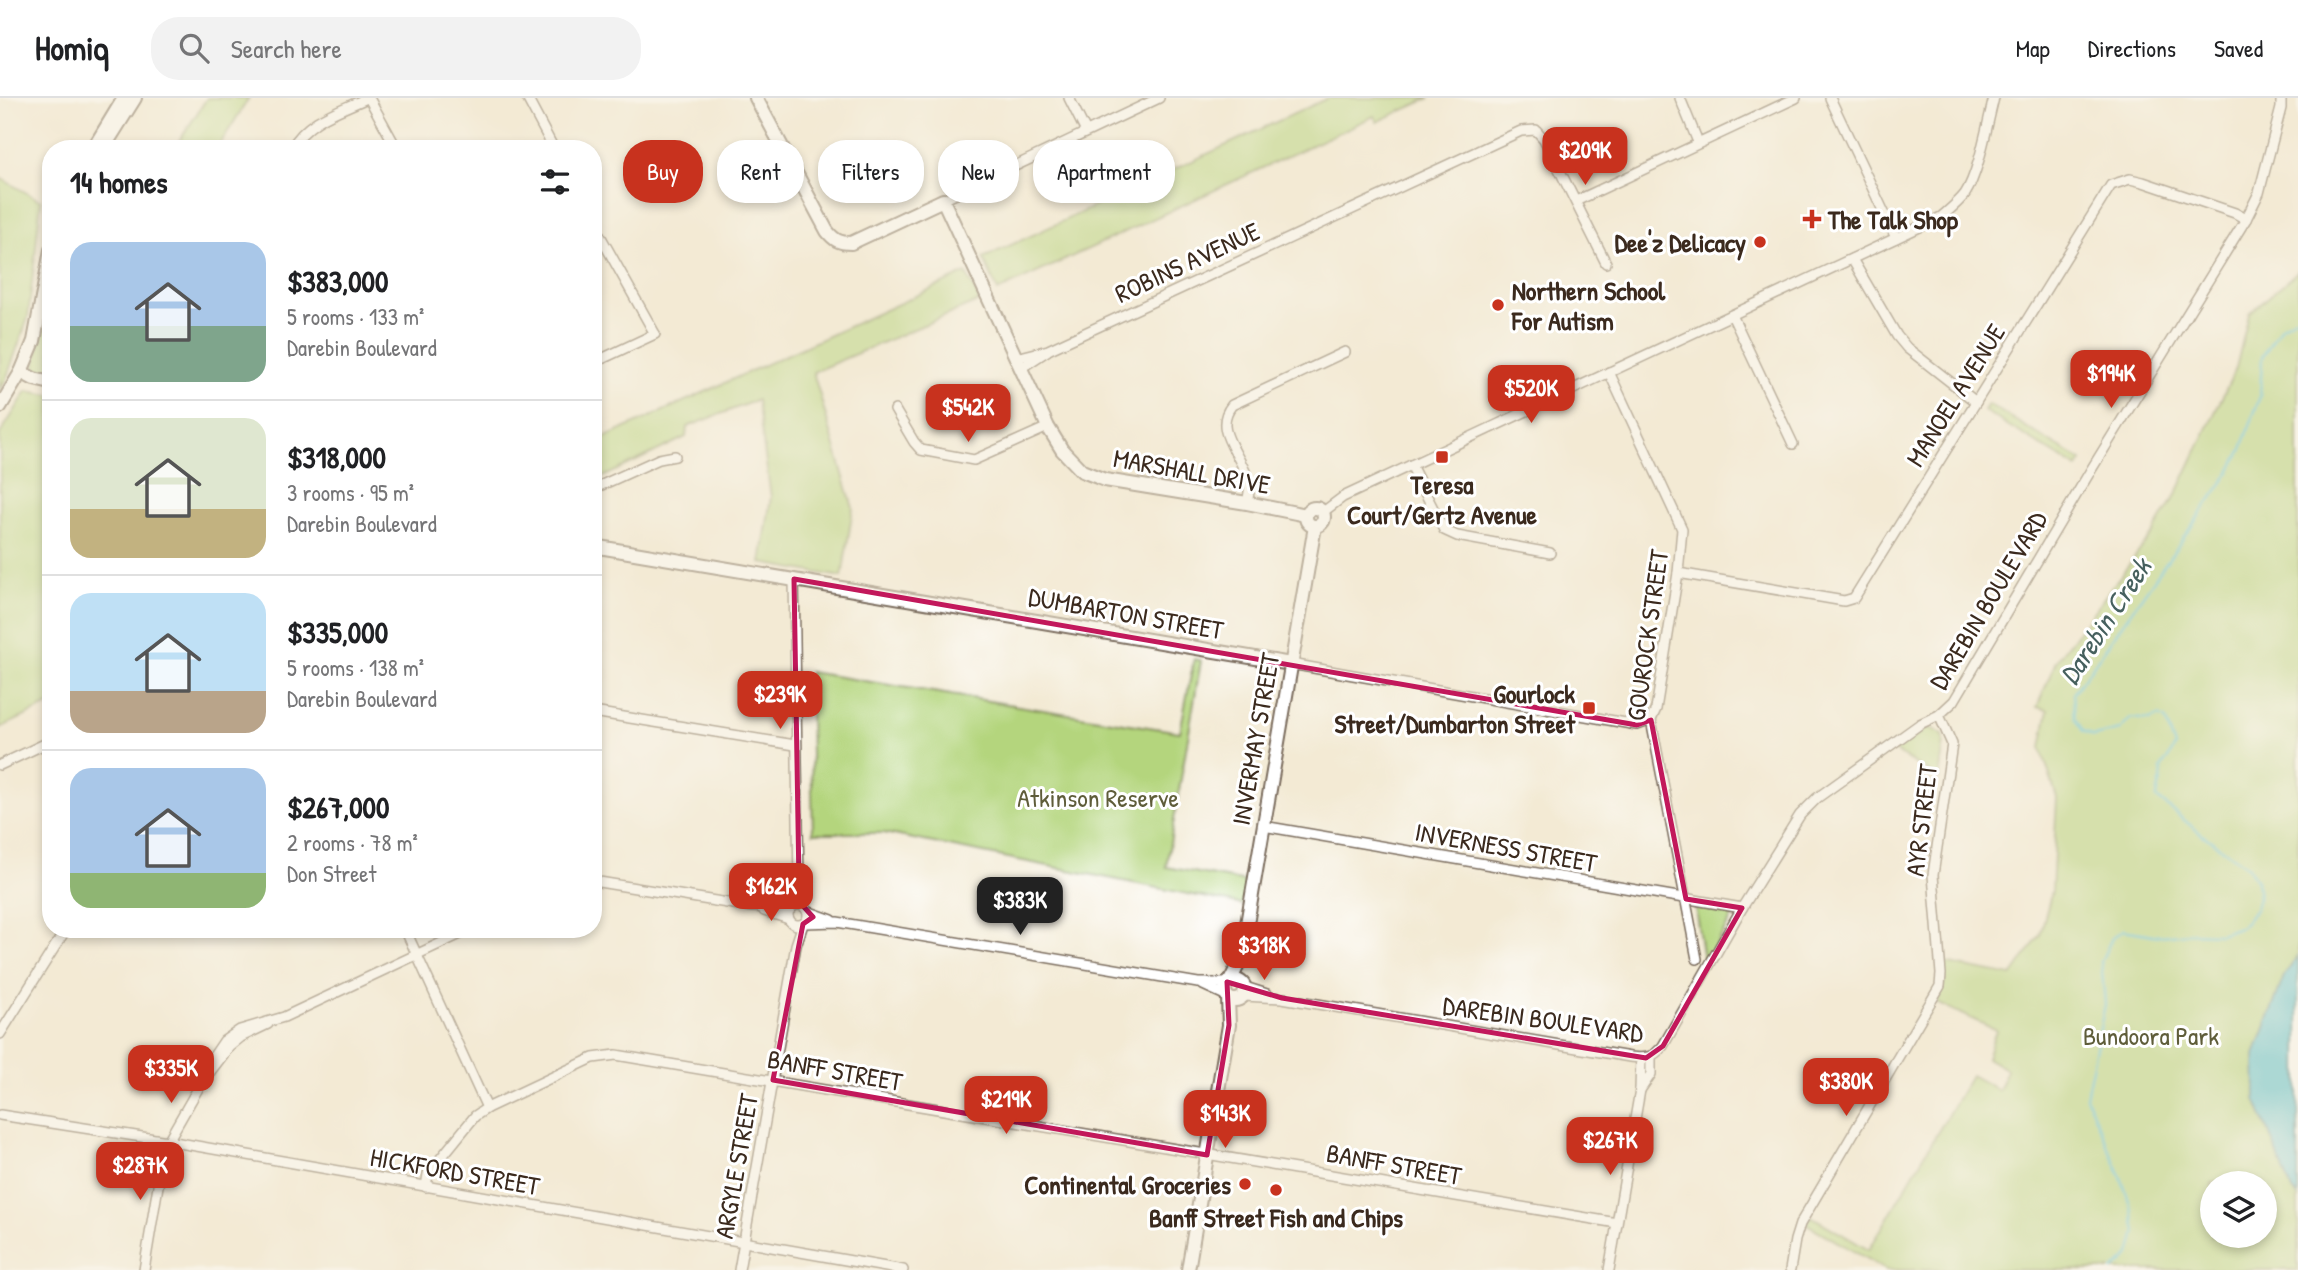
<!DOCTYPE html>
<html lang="en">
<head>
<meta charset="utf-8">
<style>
	body { margin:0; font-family:"Patrick Hand",sans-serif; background:#f2f2f2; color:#202124; height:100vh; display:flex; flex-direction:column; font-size:26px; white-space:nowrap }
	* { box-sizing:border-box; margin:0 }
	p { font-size:23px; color:#757577 }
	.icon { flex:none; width:38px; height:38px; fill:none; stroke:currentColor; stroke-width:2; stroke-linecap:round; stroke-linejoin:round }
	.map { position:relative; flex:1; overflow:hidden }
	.sheet { position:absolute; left:42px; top:42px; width:560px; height:798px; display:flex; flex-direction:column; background:#fff; border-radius:28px; box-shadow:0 4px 10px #0003 }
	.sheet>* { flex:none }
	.hud { position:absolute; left:623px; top:42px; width:665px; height:63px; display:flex; gap:14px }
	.tools { position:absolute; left:2200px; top:1073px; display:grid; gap:14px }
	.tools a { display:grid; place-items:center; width:77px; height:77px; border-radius:50%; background:#fff; box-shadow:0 4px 10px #0003; font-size:35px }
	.price { position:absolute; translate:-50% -60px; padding:0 16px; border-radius:14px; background:#c8321e; color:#fff; font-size:23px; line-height:46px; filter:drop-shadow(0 2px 4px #0008) }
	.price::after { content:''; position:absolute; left:50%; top:42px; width:21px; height:16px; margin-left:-10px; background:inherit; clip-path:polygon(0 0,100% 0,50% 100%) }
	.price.on { background:#222; color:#fff }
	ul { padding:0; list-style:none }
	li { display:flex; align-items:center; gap:21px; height:175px; padding:0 28px }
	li+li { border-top:2px solid #e0e0e0 }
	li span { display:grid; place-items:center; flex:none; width:196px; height:140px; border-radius:21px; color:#555 }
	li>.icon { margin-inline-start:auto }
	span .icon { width:84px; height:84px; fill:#fffc; stroke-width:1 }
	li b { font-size:30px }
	h2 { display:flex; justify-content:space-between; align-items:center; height:84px; padding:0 28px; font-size:30px }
	.pill { padding:0 24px; border-radius:28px; background:#fff; box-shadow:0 4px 10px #0003; font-size:24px; line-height:63px }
	.pill.on { background:#c8321e; color:#fff }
	header { display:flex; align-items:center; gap:42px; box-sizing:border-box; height:98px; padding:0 35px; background:#fff; border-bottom:2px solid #e0e0e0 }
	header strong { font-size:33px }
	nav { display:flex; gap:38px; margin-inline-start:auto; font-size:24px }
	.search { width:490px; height:63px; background:#f2f2f2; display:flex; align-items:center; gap:18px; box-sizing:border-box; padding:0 24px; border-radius:28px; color:#757577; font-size:26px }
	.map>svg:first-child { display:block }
</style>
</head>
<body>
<header>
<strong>Homiq</strong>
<div class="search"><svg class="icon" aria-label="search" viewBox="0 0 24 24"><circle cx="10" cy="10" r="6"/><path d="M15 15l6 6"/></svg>Search here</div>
<nav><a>Map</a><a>Directions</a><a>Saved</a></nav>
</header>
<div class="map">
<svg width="2298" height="1172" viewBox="0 0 2298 1172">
	<rect width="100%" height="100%" fill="#fff"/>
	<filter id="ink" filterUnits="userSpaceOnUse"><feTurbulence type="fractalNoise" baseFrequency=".0143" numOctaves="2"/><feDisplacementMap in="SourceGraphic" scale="14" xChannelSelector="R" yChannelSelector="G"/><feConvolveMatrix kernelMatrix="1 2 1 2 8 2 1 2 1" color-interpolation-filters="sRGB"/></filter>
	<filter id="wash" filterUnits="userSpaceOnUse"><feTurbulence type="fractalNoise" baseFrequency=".00686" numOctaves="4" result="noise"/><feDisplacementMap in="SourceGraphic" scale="28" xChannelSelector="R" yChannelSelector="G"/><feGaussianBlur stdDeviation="1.57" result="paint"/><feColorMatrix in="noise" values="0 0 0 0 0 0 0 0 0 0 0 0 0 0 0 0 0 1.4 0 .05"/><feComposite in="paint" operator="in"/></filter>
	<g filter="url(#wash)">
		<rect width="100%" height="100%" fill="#f3ead4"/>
		<g fill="#b4d57d" stroke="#78804e" stroke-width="2" fill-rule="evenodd">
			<path d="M207,0h42l-32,51h-43z"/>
			<path d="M1328,0h102l-53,24 -3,-6 -376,175 -15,-33z"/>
			<path d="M0,80l41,23 -13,117 -23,64 -5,9z"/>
			<path d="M2298,173v999h-412l-79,-46 4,-8 58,34 102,-175 27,15 9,-20 -20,-12 9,-28 -59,-27 7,-20v-20l68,13 28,-41 12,-44 5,-93 -16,-50 7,-38 -11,-3 19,-46 97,-128 24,-40 59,-125 13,-54zM2212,1085h52v53h-52z"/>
			<path d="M966,175l14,28 -167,71 40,136 -11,69 -81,-14 10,-66 -14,-97 -70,27 -1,10 -93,45v-39z"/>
			<path d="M50,189h1v87l-17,-2z"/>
			<path d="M27,293l24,4v309l-51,24v-294z"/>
			<path d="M1988,306l94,57 -4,7 -94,-57z"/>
			<path d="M1194,561l7,2 -35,206 81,15 -4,23 -359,-72h-71l-4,-161 371,60z"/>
			<path d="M1931,630l12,7 1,7 -5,36 -45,-27 32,-22z"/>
			<path d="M1695,809l39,7 -30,52z"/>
		</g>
		<path fill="#59c3d5" stroke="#4a767a" stroke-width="2" d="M2298,858v240l-6,-5 -36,-92 -1,-44 29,-79z"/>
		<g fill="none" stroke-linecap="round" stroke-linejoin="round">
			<path stroke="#59c3d5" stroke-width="2.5" d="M2113,1172l17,-15 6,-23 -4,-22 -11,-33 -35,-80 19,-93 -4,-43 11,-23 11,-8 36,6 31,-3 30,1 20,-7 6,-5 10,-14 3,-10 -2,-17 -9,-14 -48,-34 -43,-35c0,-11 7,-18 4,-29l14,-22 -10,-28 -6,-3 -9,4 -19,-2 -11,12 -26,6 -11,-5 -8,-13 -2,-24 157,-222 12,-23 18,-53 2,-39 19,-31 17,-10"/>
		</g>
	</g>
	<g filter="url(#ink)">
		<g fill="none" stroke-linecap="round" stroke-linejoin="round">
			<defs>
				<g id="street">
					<path d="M369,0l28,51"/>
					<path d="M527,0l27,51"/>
					<path d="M1069,0l17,34"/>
					<path d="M1680,0l18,44"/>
					<path d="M1830,0l66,140"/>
					<path d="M291,51c17,-30 46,-37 76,-51"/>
					<path d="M943,102l216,-102"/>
					<path d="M1576,103l220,-103"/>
					<path d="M593,125l62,111 -62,29"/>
					<path d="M1852,161l45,77 10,12 69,54"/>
					<path d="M1732,217l61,129"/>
					<path d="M1016,260l32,-8 473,-219 15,-1 8,9 62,124"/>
					<path d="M1021,270l26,-17"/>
					<path d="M1609,274l73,157 -4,44 -22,136 -5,11 46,239"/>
					<path d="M895,312l19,32 7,8 53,10 74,-33"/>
					<path d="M1411,367l33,65 13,6 93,17"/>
					<path d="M593,391l66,-30 16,-3"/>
					<path d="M1247,405c1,-5 3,-12 2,-17 -3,-29 -39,-54 -17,-81l113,-53"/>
					<path d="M1323,414l20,-15 598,-280c8,-7 17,-14 24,-23 14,-21 22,-70 29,-96"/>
					<path d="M1678,475l166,28 10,-3 257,-413 19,-6 13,3 92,31 11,6"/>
					<path d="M794,481l5,304 5,24"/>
					<path d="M1291,566l346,61 14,-5"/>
					<path d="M593,614l202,33"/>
					<path d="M0,667l51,-24"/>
					<path d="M1263,728l479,82"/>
					<path d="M593,783l159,26 39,2"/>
					<circle cx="798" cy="817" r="10"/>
					<path d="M764,813l25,8"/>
					<path d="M807,813l25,9"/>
					<path d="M804,825l33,-1 361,61h30"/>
					<path d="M405,831l82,179"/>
					<path d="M1203,887l24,11"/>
					<path d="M1245,889l22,7"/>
					<path d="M1244,898l38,2 348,59c15,2 23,1 33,-11l79,-138 58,-93 17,-17 103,-74 19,-9 15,-14 137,-231 155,-251 13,-26 22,-85v-10"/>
					<path d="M0,936l66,-105"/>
					<path d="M206,979l23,-30 12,-10 27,-13"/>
					<path d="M1640,992l11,-16v-17"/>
					<path d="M0,1017l168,26 735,129"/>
					<path d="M426,1089l2,-13 47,-58 12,-8 106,-50 23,-3 1001,168"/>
					<path d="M144,1172l18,-108 6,-21 32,-56 7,-19 17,-25 16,-11 44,-13 187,-88"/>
					<path d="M739,1172l57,-325 7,-21"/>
					<path d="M1609,1172l31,-180 1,-32"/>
					<path d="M1790,1172l5,-30 5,-16 140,-238 1,-12 -8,-99 19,-131 -13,-29"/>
				</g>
				<g id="secondary">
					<path d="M756,0l71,133c7,9 12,12 24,12l92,-43 105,227 14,23 20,21 23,9 142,23 59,12"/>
					<path d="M93,51l31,-51"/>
					<path d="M103,51l32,-51"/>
					<path d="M21,274l13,7 17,4"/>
					<path d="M0,309l21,-35 13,-31 17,-91"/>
					<circle cx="1315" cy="419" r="9"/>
					<path d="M593,448l698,118"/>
					<circle cx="1235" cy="892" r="10"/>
					<path d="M1230,883l11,-22 74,-433"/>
					<path d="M1188,1172l41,-245 -1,-27"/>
				</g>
			</defs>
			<use href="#street" stroke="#7b6d5e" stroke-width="12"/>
			<use href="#secondary" stroke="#7b6d5e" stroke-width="16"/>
			<use href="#street" stroke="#fff" stroke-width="9"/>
			<use href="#secondary" stroke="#fff" stroke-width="12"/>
		</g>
	</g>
	<path d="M0 0H2298V1172H0ZM794,481l843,146 14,-5 35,179 56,9 -79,138 -17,12 -364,-60 -55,-16 2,43 -22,130 -434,-75 30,-156 10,-7 -9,-10 -5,-24z" fill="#f3ead4" fill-opacity=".55" fill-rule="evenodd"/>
	<path fill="none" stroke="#c2185b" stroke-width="5" stroke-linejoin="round" d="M794,481l843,146 14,-5 35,179 56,9 -79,138 -17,12 -364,-60 -55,-16 2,43 -22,130 -434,-75 30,-156 10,-7 -9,-10 -5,-24z"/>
	<g fill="#c8321e" stroke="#fff" stroke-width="2.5">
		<path d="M1808.5 110.5h7v7h7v7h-7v7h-7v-7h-7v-7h7z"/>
		<circle cx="1760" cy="144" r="7"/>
		<circle cx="1498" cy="207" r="7"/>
		<rect x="1435" y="352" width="14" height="14" rx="3.5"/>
		<rect x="1582" y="603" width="14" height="14" rx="3.5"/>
		<circle cx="1245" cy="1086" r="7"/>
		<circle cx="1276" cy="1092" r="7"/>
	</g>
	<g text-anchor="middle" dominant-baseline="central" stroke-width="6" stroke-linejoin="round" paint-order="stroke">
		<g font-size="26" font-weight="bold" fill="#3b2a1e" stroke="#fff" text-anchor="end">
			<text x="1828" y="121" text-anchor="start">The Talk Shop</text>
			<text x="1746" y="144">Dee'z Delicacy</text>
			<text x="1512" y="192" text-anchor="start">Northern School<tspan x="1512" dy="30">For Autism</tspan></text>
			<text x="1442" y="386" text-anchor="middle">Teresa<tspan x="1442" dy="30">Court/Gertz Avenue</tspan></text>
			<text x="1575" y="595">Gourlock<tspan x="1575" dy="30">Street/Dumbarton Street</tspan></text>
			<text x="1231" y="1086">Continental Groceries</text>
			<text x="1276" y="1119" text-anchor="middle">Banff Street Fish and Chips</text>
		</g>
		<g font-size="26" fill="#3b2a1e" stroke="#fff">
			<text transform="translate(1187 164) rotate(-25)">ROBINS AVENUE</text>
			<text transform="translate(1955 297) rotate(-58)">MANOEL AVENUE</text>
			<text transform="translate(1192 373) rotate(10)">MARSHALL DRIVE</text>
			<text transform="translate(1988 502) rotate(-59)">DAREBIN BOULEVARD</text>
			<text transform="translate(1126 515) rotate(10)">DUMBARTON STREET</text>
			<text transform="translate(1647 537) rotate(-82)">GOUROCK STREET</text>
			<text transform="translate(1255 641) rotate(-80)">INVERMAY STREET</text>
			<text transform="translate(1921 722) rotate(-83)">AYR STREET</text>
			<text transform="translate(1506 749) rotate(10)">INVERNESS STREET</text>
			<text transform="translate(1543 921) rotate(8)">DAREBIN BOULEVARD</text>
			<text transform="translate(835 972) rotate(10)">BANFF STREET</text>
			<text transform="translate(1394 1066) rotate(10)">BANFF STREET</text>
			<text transform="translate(736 1068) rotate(-80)">ARGYLE STREET</text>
			<text transform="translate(455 1073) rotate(10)">HICKFORD STREET</text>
		</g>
		<g font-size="26" fill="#5f5d3a" stroke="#fff">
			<text x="1098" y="699">Atkinson Reserve</text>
			<text x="2151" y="937">Bundoora Park</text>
		</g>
		<g font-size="28" font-style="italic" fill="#46605e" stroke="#fff">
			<text transform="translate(2105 523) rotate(-57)">Darebin Creek</text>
		</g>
	</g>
</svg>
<div class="tools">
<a><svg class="icon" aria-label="layers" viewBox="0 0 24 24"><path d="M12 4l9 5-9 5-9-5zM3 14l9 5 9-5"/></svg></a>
</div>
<b class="price" style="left:1585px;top:89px">$209K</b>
<b class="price" style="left:2111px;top:312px">$194K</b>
<b class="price" style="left:1531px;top:327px">$520K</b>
<b class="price" style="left:968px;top:346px">$542K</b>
<b class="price" style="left:780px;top:633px">$239K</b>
<b class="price" style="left:771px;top:825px">$162K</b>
<b class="price on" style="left:1020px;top:839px">$383K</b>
<b class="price" style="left:1264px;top:884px">$318K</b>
<b class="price" style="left:171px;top:1007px">$335K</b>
<b class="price" style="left:1846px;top:1020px">$380K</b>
<b class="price" style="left:1006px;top:1038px">$219K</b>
<b class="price" style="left:1225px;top:1052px">$143K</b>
<b class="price" style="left:1610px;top:1079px">$267K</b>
<b class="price" style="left:140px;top:1104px">$287K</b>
<div class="hud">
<a class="pill on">Buy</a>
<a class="pill">Rent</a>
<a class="pill">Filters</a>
<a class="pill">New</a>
<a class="pill">Apartment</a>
</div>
<section class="sheet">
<h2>14 homes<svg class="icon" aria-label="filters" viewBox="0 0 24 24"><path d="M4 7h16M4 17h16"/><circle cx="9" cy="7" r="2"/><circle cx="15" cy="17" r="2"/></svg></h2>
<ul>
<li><span style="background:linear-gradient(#a9c7e8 60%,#7fa58c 0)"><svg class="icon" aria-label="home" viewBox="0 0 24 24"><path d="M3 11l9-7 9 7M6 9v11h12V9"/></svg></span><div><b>$383,000</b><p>5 rooms · 133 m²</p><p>Darebin Boulevard</p></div></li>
<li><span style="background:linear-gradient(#dfe7d0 65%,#c2b280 0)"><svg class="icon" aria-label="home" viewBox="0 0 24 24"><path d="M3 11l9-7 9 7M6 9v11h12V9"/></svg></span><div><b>$318,000</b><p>3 rooms · 95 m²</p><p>Darebin Boulevard</p></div></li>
<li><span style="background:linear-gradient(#bfe0f5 70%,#b9a48a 0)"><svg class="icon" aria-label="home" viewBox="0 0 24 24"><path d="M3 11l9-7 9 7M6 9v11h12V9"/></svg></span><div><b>$335,000</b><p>5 rooms · 138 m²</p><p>Darebin Boulevard</p></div></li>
<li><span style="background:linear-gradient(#a9c7e8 75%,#8fb573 0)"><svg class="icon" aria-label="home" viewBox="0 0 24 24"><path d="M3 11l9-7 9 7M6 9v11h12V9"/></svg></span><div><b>$267,000</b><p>2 rooms · 78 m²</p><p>Don Street</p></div></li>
</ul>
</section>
</div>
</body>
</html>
